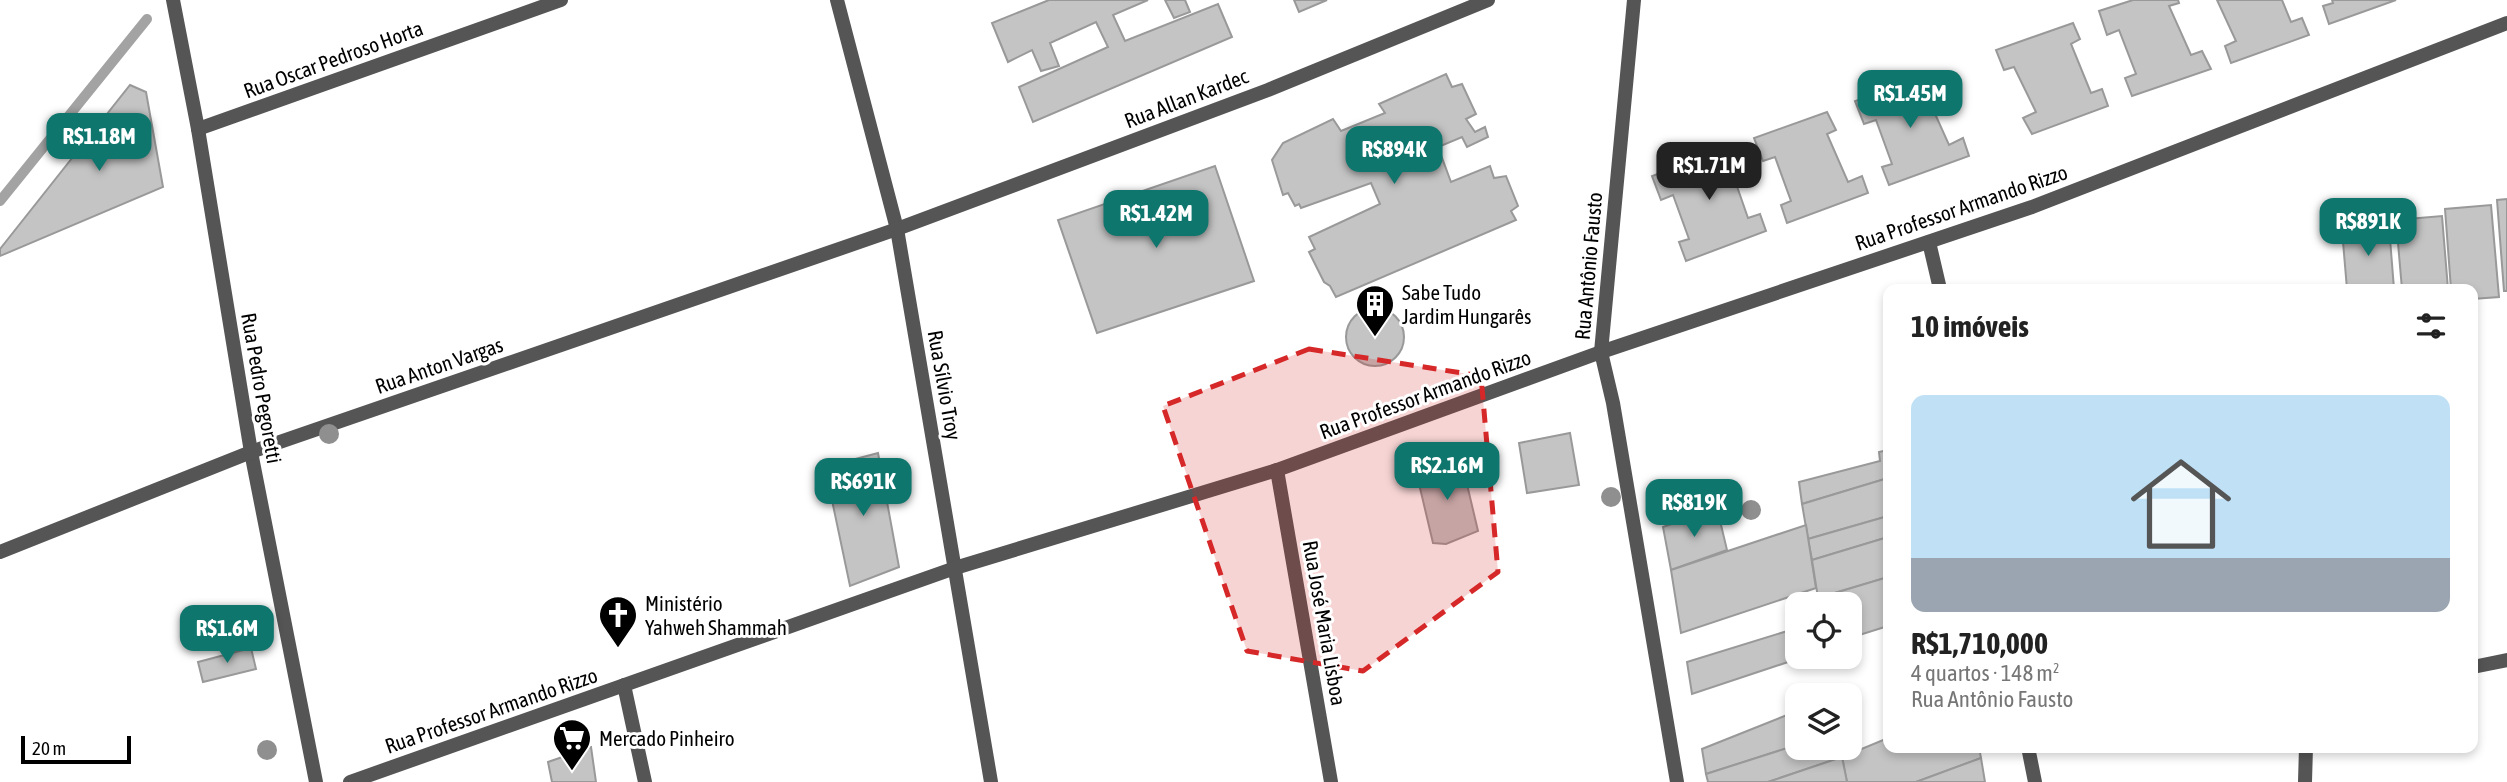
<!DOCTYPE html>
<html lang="pt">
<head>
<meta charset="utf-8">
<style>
	body { margin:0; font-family:"Asap Condensed",sans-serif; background:#f6f6f6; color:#222; height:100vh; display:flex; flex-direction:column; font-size:26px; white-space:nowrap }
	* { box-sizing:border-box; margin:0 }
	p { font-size:23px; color:#767676 }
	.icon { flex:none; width:38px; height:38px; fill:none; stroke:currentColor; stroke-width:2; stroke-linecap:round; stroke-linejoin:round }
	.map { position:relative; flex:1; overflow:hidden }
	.sheet { position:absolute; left:1883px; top:284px; width:595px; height:469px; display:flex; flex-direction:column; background:#fff; border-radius:14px; box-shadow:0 4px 10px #0003 }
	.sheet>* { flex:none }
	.fabs { position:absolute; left:1785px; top:592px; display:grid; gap:14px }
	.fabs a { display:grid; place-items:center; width:77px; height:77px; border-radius:14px; background:#fff; box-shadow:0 4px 10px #0003; font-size:35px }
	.scale { position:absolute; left:21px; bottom:18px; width:110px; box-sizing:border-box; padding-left:7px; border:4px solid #000; border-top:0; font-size:19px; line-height:24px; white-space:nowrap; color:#000; -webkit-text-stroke:5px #fff; paint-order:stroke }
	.price { position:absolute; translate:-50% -60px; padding:0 16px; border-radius:14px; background:#0f766e; color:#fff; font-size:23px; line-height:46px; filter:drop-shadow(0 2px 4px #0008) }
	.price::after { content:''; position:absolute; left:50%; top:42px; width:21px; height:16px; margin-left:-10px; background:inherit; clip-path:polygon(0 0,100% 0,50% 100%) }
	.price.active { background:#222; color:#fff }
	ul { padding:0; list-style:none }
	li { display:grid; align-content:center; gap:14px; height:371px; padding:0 28px }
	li+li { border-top:2px solid #e0e0e0 }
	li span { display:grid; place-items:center; height:217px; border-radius:14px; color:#555 }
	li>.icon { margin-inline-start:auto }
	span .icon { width:126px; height:126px; fill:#fffc; stroke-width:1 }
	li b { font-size:30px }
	h2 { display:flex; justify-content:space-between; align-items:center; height:84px; padding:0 28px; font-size:30px }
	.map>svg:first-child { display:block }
</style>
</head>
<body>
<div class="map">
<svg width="2507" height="782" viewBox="0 0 2507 782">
	<rect width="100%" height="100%" fill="#fff"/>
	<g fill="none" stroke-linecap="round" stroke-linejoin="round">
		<path stroke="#a3a3a3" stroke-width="10" d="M0,201l147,-182"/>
	</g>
	<g fill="#c4c4c4" stroke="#999" stroke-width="2">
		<path d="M1049,0h99l-35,15 12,26 93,-37 14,33 -199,85 -14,-35 89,-40 -12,-25 -46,21 9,23 -18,5 -9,-21 -24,12 -16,-39z"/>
		<path d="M1165,0h20l5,12 -16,6z"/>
		<path d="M1294,0h33l-28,12z"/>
		<path d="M2133,0h45l1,3 -10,3 22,49 11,-4 9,18 -79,27 -7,-18 11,-4 -17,-44 -12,5 -8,-24z"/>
		<path d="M2217,0h65l9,22 11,-4 7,17 -78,28 -6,-17 11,-5z"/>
		<path d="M2332,0h64l-67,24 -6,-18 10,-3z"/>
		<path d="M2073,23l7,16 -9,5 20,49 11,-4 6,17 -76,28 -9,-16 13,-6 -22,-45 -10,3 -8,-20z"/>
		<path d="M1446,74l6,13 10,-3 14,30 -10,5 9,13 10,-5 3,10 -21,10 -5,-10 -24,10 13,35 39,-16 4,12 12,-2 12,30 -7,5 5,9 -180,77 -6,-11 -6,-4 -15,-30 6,-3 -6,-12 71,-33 -9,-21 -70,25 -2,-4 -4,2 -7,-13 -5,2 -11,-35 11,-17 50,-24 8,12 44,-18 -6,-9z"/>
		<path d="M1932,75l6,16 -11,5 22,49 14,-7 6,18 -80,29 -7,-18 10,-3 -16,-44 -12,4 -9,-23z"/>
		<path d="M130,85l16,7 17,95 -163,69v-7z"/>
		<path d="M1827,112l9,18 -9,4 21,48 14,-6 6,17 -81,30 -6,-18 10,-4 -16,-44 -12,4 -9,-23z"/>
		<path d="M1738,145l8,21 -14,6 16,46 12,-4 6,17 -80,30 -7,-19 10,-3 -16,-44 -12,5 -9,-24z"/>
		<path d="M1215,166l39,115 -157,52 -39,-113z"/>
		<path d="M2507,199v92h-3l-7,-91z"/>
		<path d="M2491,205l8,92 -26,2v-10h-22l-6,-80z"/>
		<path d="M2442,216l6,73h-46l-6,-69z"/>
		<path d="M2389,226l5,63h-47l-5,-59z"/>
		<circle cx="1375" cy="337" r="29"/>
		<path d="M1570,433l9,52 -52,8 -8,-50z"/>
		<path d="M1888,450v28l-86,26 -3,-22 81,-21 -1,-9z"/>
		<path d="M878,453l21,114 -49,19 -25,-119z"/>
		<path d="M1461,459l17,72 -32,13 -13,-1 -17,-72z"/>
		<path d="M1888,478v38l-80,23 -6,-35z"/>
		<path d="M1717,508l10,42 -56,20 -8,-43z"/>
		<path d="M1888,516v21l-76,23 -4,-21z"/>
		<path d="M1806,525l10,63 -135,45 -10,-63z"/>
		<path d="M1888,537v40l-70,21 -6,-38z"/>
		<path d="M1888,577v49l-38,12v-34h-31l-1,-6z"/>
		<path d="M1797,628v28h9l-114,38 -5,-32z"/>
		<path d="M251,648l5,21 -53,13 -5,-20z"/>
		<path d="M1797,711v34l-91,29 -4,-25z"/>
		<path d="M1888,738v9h91l2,11 -65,24h-69l-5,-25z"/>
		<path d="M1797,745v2h44l1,10 -74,25h-60l-2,-8z"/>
		<path d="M591,747l5,35h-44l-4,-20z"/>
		<path d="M1842,757l5,25h-79z"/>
		<path d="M1981,758l4,24h-69z"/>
	</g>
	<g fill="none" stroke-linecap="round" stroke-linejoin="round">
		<g stroke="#555" stroke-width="14">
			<path d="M173,0l25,129 53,323 65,330"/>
			<path d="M837,0l60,229 94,553"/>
			<path d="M1634,0l-33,352 12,51 64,379"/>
			<path d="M198,129l363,-129"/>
			<path d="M1929,242l11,47"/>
			<path d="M1277,470l54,312"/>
			<path d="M0,552l251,-100 646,-223 371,-139 220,-90"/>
			<path d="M2473,667l34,-7"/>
			<path d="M624,685l21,97"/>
			<path d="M2028,747l7,35"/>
			<path d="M350,782l605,-214 322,-98 324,-118 431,-145 475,-184"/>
			<path d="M2305,782l1,-35"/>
		</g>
	</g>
	<g fill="#8f8f8f">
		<circle cx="329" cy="434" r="10"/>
		<circle cx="1611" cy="497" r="10"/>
		<circle cx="1751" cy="510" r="10"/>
		<circle cx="267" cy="750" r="10"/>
	</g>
	<path fill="#d62828" fill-opacity="0.2" stroke="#d62828" stroke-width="5" stroke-dasharray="14 9" stroke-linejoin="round" d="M1309,349l172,27 17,196 -135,99 -116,-20 -84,-245z"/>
	<defs>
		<symbol id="building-pin" viewBox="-11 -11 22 30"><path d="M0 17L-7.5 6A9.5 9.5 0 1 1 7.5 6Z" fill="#000" stroke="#fff"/><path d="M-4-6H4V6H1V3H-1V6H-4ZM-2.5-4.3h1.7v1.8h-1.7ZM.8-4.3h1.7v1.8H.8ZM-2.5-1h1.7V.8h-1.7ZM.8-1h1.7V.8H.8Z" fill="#fff"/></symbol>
		<symbol id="church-pin" viewBox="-11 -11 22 30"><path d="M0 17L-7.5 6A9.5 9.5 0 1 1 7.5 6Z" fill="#000" stroke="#fff"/><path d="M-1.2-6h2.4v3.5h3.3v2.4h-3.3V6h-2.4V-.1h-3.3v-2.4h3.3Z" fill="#fff"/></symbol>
		<symbol id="supermarket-pin" viewBox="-11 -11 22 30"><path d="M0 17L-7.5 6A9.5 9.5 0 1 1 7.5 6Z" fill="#000" stroke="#fff"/><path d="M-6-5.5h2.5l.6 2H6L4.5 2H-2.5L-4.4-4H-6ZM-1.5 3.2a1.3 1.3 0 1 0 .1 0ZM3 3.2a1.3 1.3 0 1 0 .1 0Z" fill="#fff"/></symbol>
	</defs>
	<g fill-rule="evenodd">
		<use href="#building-pin" x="1353" y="282" width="44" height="60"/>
		<use href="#church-pin" x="596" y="593" width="44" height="60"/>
		<use href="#supermarket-pin" x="550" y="716" width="44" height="60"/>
	</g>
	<g text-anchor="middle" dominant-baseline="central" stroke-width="6" stroke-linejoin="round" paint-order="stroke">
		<g font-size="21" fill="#000" stroke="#fff">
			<text transform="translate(333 59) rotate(-20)">Rua Oscar Pedroso Horta</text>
			<text transform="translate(1186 98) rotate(-21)">Rua Allan Kardec</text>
			<text transform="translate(1961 207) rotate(-19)">Rua Professor Armando Rizzo</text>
			<text transform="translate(1588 266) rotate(-85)">Rua Antônio Fausto</text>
			<text transform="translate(439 365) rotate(-19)">Rua Anton Vargas</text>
			<text transform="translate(945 385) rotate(80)">Rua Sílvio Troy</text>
			<text transform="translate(262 388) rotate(80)">Rua Pedro Pegoretti</text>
			<text transform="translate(1425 394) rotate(-20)">Rua Professor Armando Rizzo</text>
			<text transform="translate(1325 623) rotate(80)">Rua José Maria Lisboa</text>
			<text transform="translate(491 710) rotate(-19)">Rua Professor Armando Rizzo</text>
		</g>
		<g font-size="21" fill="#000" stroke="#fff" text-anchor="start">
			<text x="1402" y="292">Sabe Tudo<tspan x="1402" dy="24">Jardim Hungarês</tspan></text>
			<text x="645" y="603">Ministério<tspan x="645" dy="24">Yahweh Shammah</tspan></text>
			<text x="599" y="738">Mercado Pinheiro</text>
		</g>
	</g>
</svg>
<div class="fabs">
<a><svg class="icon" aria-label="locate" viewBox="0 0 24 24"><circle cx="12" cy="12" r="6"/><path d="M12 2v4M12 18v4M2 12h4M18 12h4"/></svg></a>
<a><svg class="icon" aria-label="layers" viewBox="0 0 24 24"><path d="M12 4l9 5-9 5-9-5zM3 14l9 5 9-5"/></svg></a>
</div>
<div class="scale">20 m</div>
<b class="price" style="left:1910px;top:130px">R$1.45M</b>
<b class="price" style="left:99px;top:173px">R$1.18M</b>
<b class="price" style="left:1394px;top:186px">R$894K</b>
<b class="price active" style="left:1709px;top:202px">R$1.71M</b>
<b class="price" style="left:1156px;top:250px">R$1.42M</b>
<b class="price" style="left:2368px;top:258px">R$891K</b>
<b class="price" style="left:1447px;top:502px">R$2.16M</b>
<b class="price" style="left:863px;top:518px">R$691K</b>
<b class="price" style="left:1694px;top:539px">R$819K</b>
<b class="price" style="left:227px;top:665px">R$1.6M</b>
<section class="sheet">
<h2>10 imóveis<svg class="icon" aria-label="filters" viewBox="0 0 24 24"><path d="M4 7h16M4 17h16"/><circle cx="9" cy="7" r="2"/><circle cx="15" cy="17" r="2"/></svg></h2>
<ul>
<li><span style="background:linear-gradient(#bfe0f5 75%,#9aa5b1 0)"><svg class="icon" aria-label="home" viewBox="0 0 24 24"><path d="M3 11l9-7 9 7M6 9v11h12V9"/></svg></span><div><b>R$1,710,000</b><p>4 quartos · 148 m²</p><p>Rua Antônio Fausto</p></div></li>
</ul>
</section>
</div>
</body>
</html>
